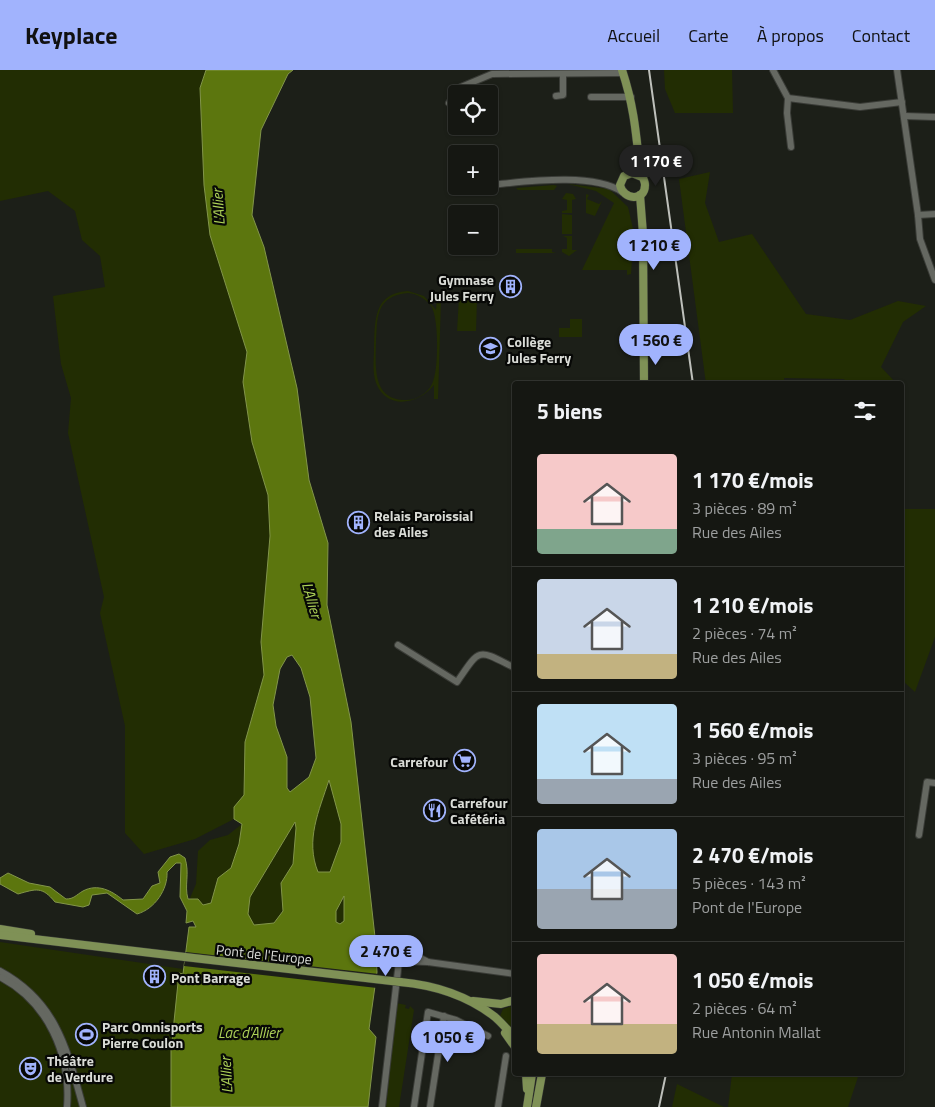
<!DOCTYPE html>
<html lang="fr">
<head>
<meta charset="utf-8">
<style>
	body { margin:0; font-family:"Titillium Web",sans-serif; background:#1e201b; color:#f1f3f6; height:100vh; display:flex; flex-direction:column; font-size:19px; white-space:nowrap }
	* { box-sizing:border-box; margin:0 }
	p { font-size:16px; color:#9d9f9f }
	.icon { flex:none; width:28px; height:28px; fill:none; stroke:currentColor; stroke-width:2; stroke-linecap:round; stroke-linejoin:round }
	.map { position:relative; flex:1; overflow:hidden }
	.details { position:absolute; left:512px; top:311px; width:392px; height:695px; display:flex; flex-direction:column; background:#151712; border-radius:5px; box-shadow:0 1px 4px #0004,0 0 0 1px #343632 }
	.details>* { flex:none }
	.buttons { position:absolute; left:448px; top:15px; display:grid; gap:10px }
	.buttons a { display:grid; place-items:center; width:50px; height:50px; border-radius:5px; background:#151712; box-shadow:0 1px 4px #0004,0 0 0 1px #343632; font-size:25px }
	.price { position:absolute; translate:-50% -42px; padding:0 11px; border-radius:18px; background:#a1b3fd; color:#111; font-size:16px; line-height:32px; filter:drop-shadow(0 1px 2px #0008) }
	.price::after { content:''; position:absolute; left:50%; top:30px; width:15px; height:11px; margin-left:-8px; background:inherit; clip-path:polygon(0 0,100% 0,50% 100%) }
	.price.active { background:#222; color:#fff }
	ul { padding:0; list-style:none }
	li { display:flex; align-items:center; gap:15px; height:125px; padding:0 25px }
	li+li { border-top:1px solid #343632 }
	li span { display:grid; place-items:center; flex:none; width:140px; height:100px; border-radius:5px; color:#555 }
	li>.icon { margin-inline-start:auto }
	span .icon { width:60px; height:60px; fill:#fffc; stroke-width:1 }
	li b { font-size:21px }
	h2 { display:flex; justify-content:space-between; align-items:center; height:60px; padding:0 25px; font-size:21px }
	header { display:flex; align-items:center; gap:30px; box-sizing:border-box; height:70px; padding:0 25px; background:#a1b3fd; color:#111 }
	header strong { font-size:24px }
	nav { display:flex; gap:28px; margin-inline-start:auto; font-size:18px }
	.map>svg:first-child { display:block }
</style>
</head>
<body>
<header>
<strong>Keyplace</strong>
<nav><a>Accueil</a><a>Carte</a><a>À propos</a><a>Contact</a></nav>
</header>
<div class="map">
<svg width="935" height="1037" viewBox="0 0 935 1037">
	<rect width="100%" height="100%" fill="#1c1f18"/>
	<g fill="#222d03" fill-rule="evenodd">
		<path d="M0,0h206l-6,18 4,97 6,50 37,117 -4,30 9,60 16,53 2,41 -9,106 3,33 -19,67 -1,53 -10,12v12l-39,20 -51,15 -19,-21v-107l-25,-113 4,-16 -36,-164 3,-35 -10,-34 -8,-68 52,-9 -5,-31 -18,-16 -7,-29 -27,-20 -48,10z"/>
		<path d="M664,0h68l1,43h-58l-10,-24z"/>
		<path d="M710,102l-5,31 14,39 33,-8 54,80 44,6 48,-19 28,5 -23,16 -22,45 16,17h-50l-3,-5 -60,-1 1,6h-79l-27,-205z"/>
		<path d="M568,114l41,5 19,18 6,26 -3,41 -4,1v-5h-45l32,-67 -18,-12z"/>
		<path d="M554,115l3,1 -3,4h-36l-2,-2z"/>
		<path d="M566,123l7,1 3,5 -4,1v13h-10v-2l5,-1v-10l-5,-1z"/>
		<path d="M586,124l3,1 -2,4 12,5 3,-3 -7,15 -9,-3z"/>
		<path d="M562,144l10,1v19h-10z"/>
		<path d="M563,166h9v14h5l-8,6 -7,-4v-3h5v-11z"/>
		<path d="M516,179h36v3l4,1h-40z"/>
		<path d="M408,221l16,5 12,14 1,-12 4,1 -3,100h-4v-14c-15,19 -47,26 -58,-2 -4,-11 -2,-24 -2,-35 1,-27 -1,-55 34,-57zM408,223c9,1 17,5 23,13 8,11 8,65 1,78 -5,10 -17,17 -28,16 -33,-1 -28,-37 -28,-60 1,-11 0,-24 6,-34 6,-9 15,-12 26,-13z"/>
		<path d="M459,228h18l-1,33h-19z"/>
		<path d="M570,249h12v18h-23v-9h11z"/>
		<path d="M903,439h32v128l-20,55 -12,-11z"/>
		<path d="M330,709l11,45v18l-11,30 -12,1c-13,-33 1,-63 12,-94z"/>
		<path d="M295,752l1,6 -3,36 -12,19 2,27 -9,13 -20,3 -6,-12 2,-17z"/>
		<path d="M242,754l-3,20 -8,24 -13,10 -7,25 -8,2 -13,-7 6,-14 2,-33 12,-11 18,-5z"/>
		<path d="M345,824l-1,27 -4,4 -4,-3v-11z"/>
		<path d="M0,872l183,27v6l-3,-2 -9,78v56h-171z"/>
		<path d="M396,933l10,2 -1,3 4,1 1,-3 4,4 -15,97h-13z"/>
		<path d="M515,935v27l-15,-16 3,-7z"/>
		<path d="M732,1004h127l-11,33h-120z"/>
		<path d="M677,1014l47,23h-52z"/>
	</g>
	<path fill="#5c760e" stroke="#82954a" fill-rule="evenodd" d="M206,0h87l-5,4 -27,56 -9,85 12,32 33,141 12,92 19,63 -1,62 24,117 24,215 2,35 -8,57 7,8 -8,70h-197v-56l8,-78 4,1 6,-47h7l-3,-6 -7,2 1,-12 -7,-14 1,-34h-5l-9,9c1,17 -12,37 -30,42l-30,-21 -15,2 -3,10 -6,2 -28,-5c-13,-16 -19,-13 -37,-8l-18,-10v-6l8,-5 21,10 21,4 16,12c8,0 10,-4 17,-8 15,-8 29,0 40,9l20,-1 9,-13 8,-3 -2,-11 12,-15 9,-3 6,4c5,16 -1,27 3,41h10l5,6 8,-2 7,-25 13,-10 8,-24 3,-20 -8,-5v-12l10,-12 1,-53 19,-67 -3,-33 9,-106 -2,-41 -16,-53 -9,-60 4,-30 -37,-117 -6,-50 -4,-97zM292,585l9,13 9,29 6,61 -7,19 -19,15 -3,-4v-31l-11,-31 -3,-21 7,-36 7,-12zM329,710l12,44v18l-11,30h-12c-13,-32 1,-61 11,-92zM295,752l1,6 -3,36 -12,19 2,28 -9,12 -20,2 -6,-11 2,-17zM344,826v25l-4,3 -4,-2v-11z"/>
	<path fill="#1c1f18" d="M186,882l193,22 -2,14 -193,-22z"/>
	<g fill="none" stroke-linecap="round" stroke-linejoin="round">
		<defs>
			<g id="minor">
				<path d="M773,0l15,28 72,9 42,-5"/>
				<path d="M897,0l21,145 2,24 15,41"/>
				<path d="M556,26l7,-1v-21"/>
				<path d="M591,27h40"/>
				<path d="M788,28l-1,15 4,34"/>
				<path d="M449,33l12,-16 31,-13 131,-1"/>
				<path d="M904,46l31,1"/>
				<path d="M489,115c34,-3 104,-13 133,7"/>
				<path d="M471,117l4,-1"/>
				<path d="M918,145l17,-1"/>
				<path d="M398,575l59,37c24,-35 20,-33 58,-14"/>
				<path d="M919,765l8,-53 8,1"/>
				<path d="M409,882l-2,-5 -6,-3 -7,4 -1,8 6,5 29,1 87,12"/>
				<path d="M409,882l19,10"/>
				<path d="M0,901c57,31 67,78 83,136"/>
				<path d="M0,907c48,25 71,78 67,130"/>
				<path d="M382,1037l17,-146"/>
				<path d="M414,1037l14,-95 28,8 32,16"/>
				<path d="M430,1037l14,-91"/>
				<path d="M498,1037l8,-51"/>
			</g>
			<g id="major">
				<path d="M622,0c12,36 14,63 18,100 1,5 5,10 5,15 0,17 -22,15 -25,0l4,-9 8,-3 10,4"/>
				<path d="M640,125l3,39 1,150"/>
				<path d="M0,859l31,5"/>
				<path d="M0,865l185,22"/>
				<path d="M400,912c34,3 68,14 95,35 7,6 13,14 20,20"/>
				<path d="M473,931l28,3 14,-4"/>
				<path d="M505,963l10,14"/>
				<path d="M526,1004l1,15"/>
				<path d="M527,1037l5,-33"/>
				<path d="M536,1037l6,-33"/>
			</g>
		</defs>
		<use href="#minor" stroke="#3a3c37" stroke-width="8"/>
		<use href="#major" stroke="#3a3c37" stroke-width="9"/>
		<use href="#minor" stroke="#656861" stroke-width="6"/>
		<use href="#major" stroke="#7f9156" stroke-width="8"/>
		<g stroke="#bec0bb" stroke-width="2">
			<path d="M649,0l44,314"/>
			<path d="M659,1037l7,-33"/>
		</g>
		<defs>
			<path id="major-bridge" d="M185,887l215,25"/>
		</defs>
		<use href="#major-bridge" stroke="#3a3c37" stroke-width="9" stroke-linecap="butt"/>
		<use href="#major-bridge" stroke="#7f9156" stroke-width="8"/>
	</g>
	<defs>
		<symbol id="building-ring" viewBox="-11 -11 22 22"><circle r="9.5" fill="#070806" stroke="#a1b3fd" stroke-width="1.5"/><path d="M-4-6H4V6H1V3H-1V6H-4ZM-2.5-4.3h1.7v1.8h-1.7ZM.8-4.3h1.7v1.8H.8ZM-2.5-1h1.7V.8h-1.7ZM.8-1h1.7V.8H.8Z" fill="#a1b3fd"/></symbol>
		<symbol id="school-ring" viewBox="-11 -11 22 22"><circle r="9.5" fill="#070806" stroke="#a1b3fd" stroke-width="1.5"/><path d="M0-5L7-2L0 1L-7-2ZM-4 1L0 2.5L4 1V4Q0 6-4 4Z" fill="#a1b3fd"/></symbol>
		<symbol id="supermarket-ring" viewBox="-11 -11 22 22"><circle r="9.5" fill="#070806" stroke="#a1b3fd" stroke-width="1.5"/><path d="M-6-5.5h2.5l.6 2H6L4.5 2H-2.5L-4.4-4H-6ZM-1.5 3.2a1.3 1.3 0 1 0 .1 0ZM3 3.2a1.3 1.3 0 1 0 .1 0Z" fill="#a1b3fd"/></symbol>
		<symbol id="restaurant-ring" viewBox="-11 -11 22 22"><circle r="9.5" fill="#070806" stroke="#a1b3fd" stroke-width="1.5"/><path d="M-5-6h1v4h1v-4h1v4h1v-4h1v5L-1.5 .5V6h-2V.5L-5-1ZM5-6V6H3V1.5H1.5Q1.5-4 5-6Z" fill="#a1b3fd"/></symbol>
		<symbol id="stadium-ring" viewBox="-11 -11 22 22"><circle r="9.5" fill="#070806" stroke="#a1b3fd" stroke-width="1.5"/><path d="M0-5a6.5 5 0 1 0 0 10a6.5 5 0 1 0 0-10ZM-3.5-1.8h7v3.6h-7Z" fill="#a1b3fd"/></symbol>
		<symbol id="theatre-ring" viewBox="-11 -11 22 22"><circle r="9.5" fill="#070806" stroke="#a1b3fd" stroke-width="1.5"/><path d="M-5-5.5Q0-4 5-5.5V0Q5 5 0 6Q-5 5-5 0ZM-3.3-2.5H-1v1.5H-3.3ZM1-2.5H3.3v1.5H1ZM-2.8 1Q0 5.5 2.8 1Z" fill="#a1b3fd"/></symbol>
	</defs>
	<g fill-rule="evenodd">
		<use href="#building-ring" x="498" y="204" width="25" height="25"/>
		<use href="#school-ring" x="478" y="266" width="25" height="25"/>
		<use href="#building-ring" x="346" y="440" width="25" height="25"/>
		<use href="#supermarket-ring" x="452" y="678" width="25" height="25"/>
		<use href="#restaurant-ring" x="422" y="728" width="25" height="25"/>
		<use href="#building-ring" x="142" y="894" width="25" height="25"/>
		<use href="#stadium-ring" x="74" y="952" width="25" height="25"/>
		<use href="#theatre-ring" x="18" y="986" width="25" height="25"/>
	</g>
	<g text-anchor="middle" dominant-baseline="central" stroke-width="4.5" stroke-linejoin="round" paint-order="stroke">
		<g font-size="14" font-weight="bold" fill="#dadcd7" stroke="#070806" text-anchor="start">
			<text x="494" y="209" text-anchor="end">Gymnase<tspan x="494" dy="16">Jules Ferry</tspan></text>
			<text x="507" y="271">Collège<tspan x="507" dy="16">Jules Ferry</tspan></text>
			<text x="374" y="445">Relais Paroissial<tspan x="374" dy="16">des Ailes</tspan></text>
			<text x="448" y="691" text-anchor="end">Carrefour</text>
			<text x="450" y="732">Carrefour<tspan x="450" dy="16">Cafétéria</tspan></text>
			<text x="171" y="907">Pont Barrage</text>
			<text x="102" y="956">Parc Omnisports<tspan x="102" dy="16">Pierre Coulon</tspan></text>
			<text x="47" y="990">Théâtre<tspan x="47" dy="16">de Verdure</tspan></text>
		</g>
		<g font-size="14" fill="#dadcd7" stroke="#070806">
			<text transform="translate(264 884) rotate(6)">Pont de l'Europe</text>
		</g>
		<g font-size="15" font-style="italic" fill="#aed258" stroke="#070806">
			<text transform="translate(218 137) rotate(-94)">L'Allier</text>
			<text transform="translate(312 530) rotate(74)">L'Allier</text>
			<text x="249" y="962">Lac d'Allier</text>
			<text transform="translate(226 1005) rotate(-93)">L'Allier</text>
		</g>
	</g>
</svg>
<div class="buttons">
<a><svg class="icon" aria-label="locate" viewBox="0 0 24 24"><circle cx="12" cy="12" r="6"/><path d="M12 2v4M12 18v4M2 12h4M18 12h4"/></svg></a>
<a>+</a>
<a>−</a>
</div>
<b class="price active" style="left:656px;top:117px">1 170 €</b>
<b class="price" style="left:654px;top:201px">1 210 €</b>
<b class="price" style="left:656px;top:296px">1 560 €</b>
<b class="price" style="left:386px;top:907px">2 470 €</b>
<b class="price" style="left:448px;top:993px">1 050 €</b>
<section class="details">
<h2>5 biens<svg class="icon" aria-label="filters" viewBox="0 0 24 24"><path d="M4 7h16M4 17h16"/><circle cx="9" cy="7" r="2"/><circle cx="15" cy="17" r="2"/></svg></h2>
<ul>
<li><span style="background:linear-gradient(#f6c9c9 75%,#7fa58c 0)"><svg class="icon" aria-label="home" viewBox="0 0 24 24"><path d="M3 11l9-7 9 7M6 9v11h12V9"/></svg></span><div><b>1 170 €/mois</b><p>3 pièces · 89 m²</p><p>Rue des Ailes</p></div></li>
<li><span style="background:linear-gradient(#c9d6e8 75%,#c2b280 0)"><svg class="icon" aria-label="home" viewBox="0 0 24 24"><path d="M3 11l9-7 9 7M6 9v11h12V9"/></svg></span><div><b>1 210 €/mois</b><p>2 pièces · 74 m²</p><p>Rue des Ailes</p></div></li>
<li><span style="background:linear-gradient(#bfe0f5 75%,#9aa5b1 0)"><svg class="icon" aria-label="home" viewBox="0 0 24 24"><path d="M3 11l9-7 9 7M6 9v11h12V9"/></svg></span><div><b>1 560 €/mois</b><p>3 pièces · 95 m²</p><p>Rue des Ailes</p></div></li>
<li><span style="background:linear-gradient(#a9c7e8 60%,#9aa5b1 0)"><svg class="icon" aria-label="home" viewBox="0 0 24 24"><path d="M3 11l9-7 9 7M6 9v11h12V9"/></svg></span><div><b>2 470 €/mois</b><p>5 pièces · 143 m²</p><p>Pont de l'Europe</p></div></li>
<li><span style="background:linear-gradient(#f6c9c9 70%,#c2b280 0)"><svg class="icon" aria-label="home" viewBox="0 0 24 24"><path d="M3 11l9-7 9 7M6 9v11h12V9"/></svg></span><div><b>1 050 €/mois</b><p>2 pièces · 64 m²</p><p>Rue Antonin Mallat</p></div></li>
</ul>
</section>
</div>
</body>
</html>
